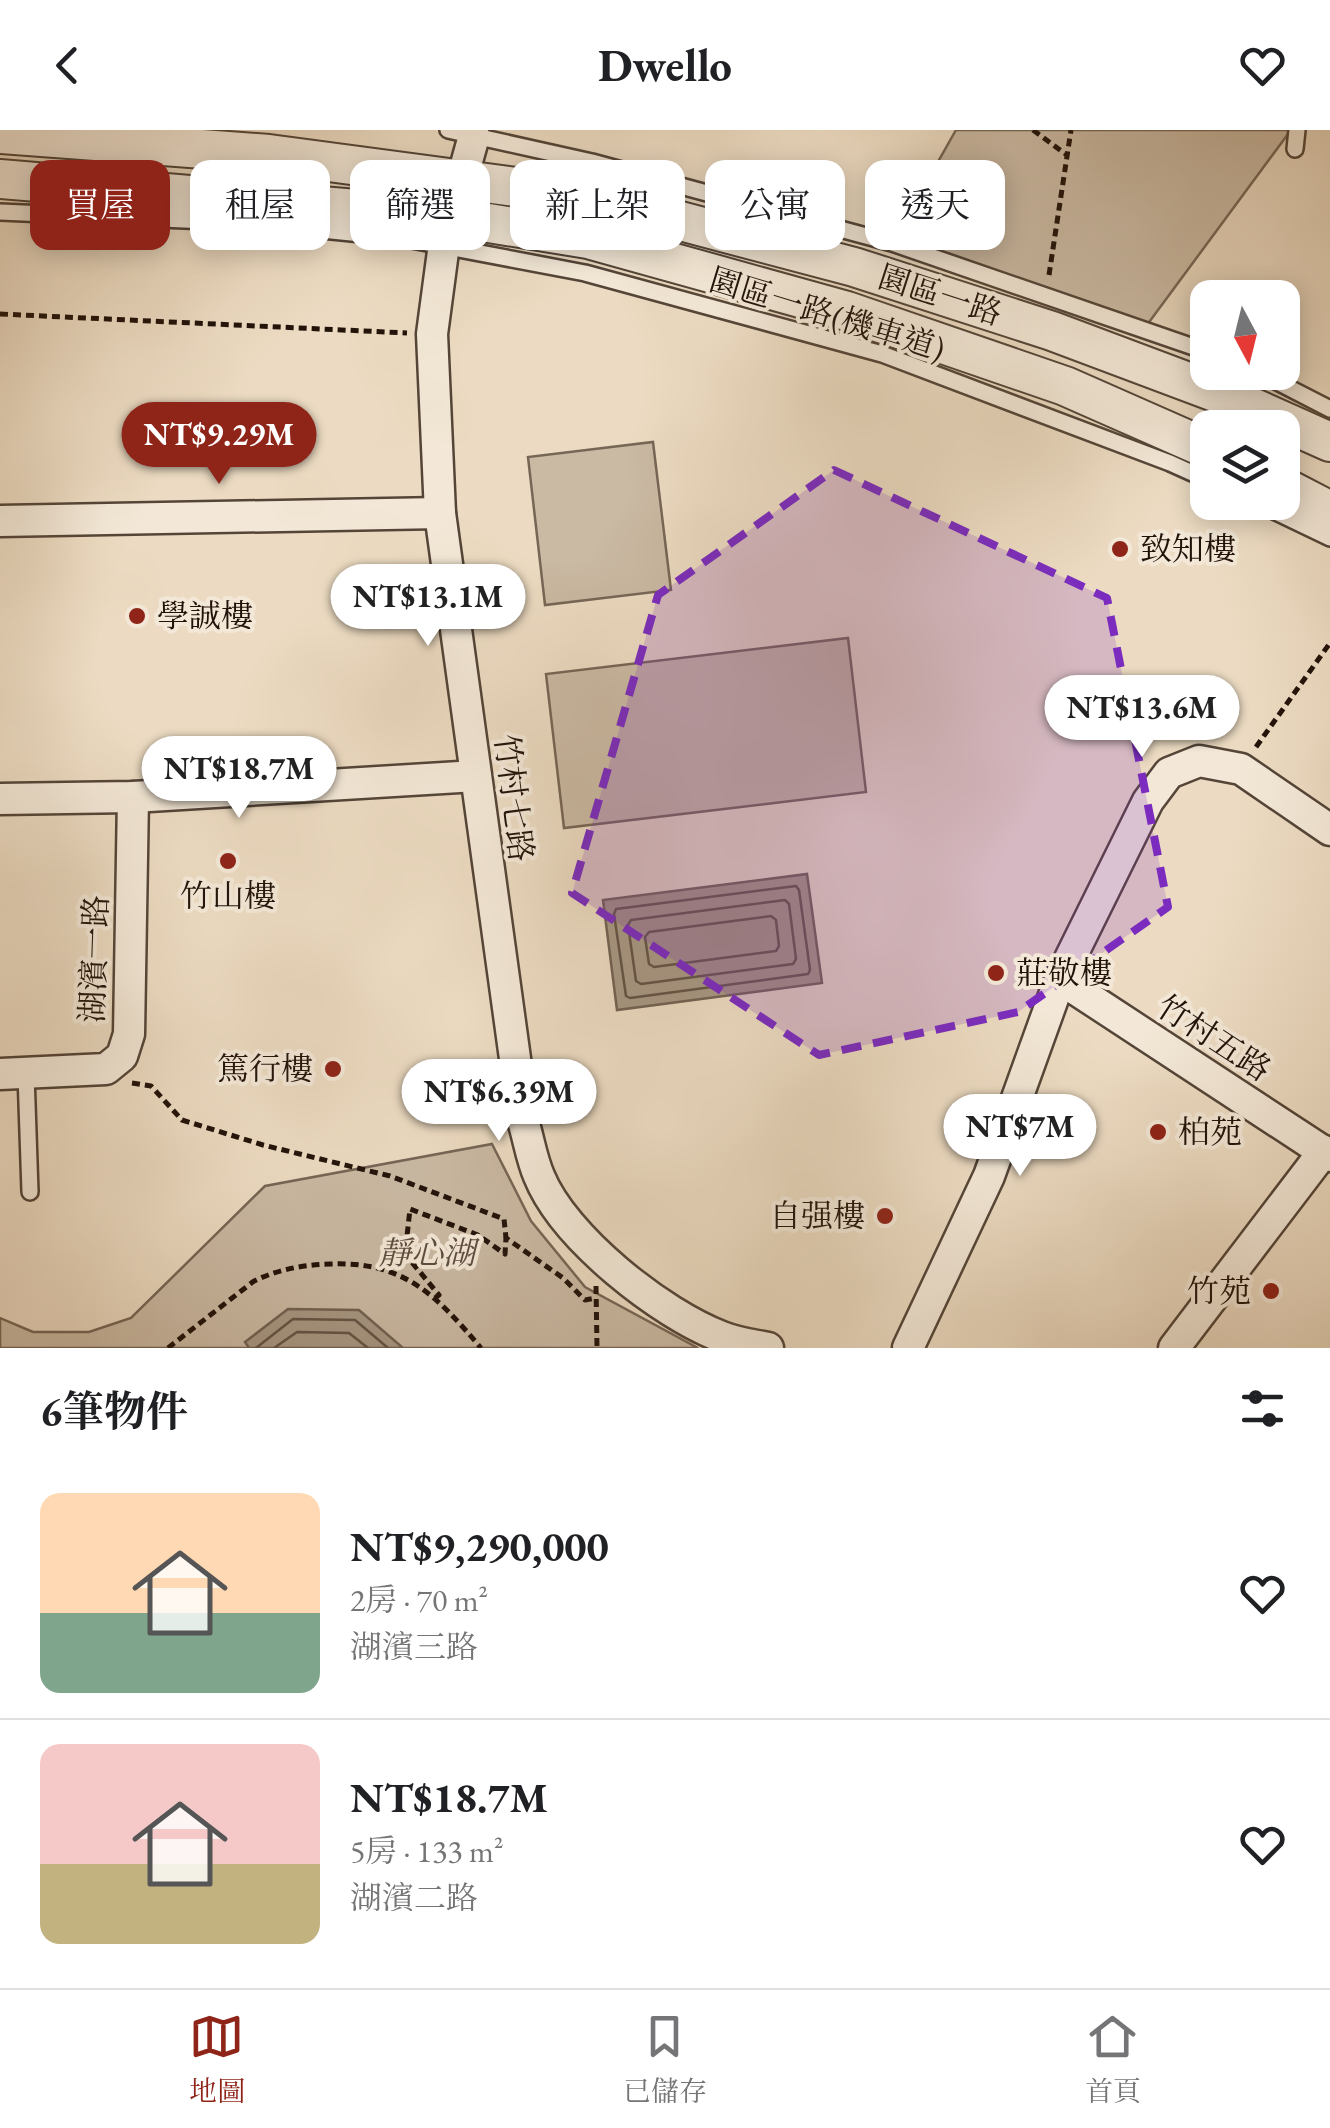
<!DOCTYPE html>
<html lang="zh-TW">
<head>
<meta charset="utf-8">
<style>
	body { margin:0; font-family:"EB Garamond","Noto Serif TC",serif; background:#f6f6f6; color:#202124; height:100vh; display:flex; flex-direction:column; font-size:38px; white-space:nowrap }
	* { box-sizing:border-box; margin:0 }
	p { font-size:32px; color:#757577 }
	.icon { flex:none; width:55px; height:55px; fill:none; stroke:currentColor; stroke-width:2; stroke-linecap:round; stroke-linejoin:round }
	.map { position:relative; height:1218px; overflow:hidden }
	.sheet { display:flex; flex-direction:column; background:#fff; flex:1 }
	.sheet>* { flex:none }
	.guide { position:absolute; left:30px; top:30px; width:1270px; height:90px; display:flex; gap:20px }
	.needle { width:65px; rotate:173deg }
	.buttons { position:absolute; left:1190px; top:150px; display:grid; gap:20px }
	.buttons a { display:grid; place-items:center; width:110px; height:110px; border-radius:20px; background:#fff; box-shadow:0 5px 25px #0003; font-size:50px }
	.price { position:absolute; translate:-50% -85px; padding:0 22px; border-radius:35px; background:#fff; color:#222; font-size:32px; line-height:65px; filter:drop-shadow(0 2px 5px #0008) }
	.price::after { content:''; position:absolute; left:50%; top:60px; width:30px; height:22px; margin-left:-15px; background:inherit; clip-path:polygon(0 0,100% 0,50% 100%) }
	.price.selected { background:#8f2418; color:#fff }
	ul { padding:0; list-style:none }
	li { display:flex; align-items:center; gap:30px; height:250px; padding:0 40px }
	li+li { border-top:2px solid #e0e0e0 }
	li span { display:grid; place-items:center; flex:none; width:280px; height:200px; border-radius:20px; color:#555 }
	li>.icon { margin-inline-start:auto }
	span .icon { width:120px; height:120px; fill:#fffc; stroke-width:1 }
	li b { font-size:42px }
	h2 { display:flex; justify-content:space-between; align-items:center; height:120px; padding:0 40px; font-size:42px }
	.tag { padding:0 35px; border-radius:20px; background:#fff; box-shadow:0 5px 25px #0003; font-size:35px; line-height:90px }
	.tag.selected { background:#8f2418; color:#fff }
	header { display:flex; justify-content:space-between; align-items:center; height:130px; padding:0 40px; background:#fff; font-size:45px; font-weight:700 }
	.tab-bar { display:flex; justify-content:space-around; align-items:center; height:140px; border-top:2px solid #e0e0e0; background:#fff; font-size:28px; color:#757577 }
	.tab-bar a { display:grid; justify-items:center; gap:5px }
	.tab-bar .selected { color:#8f2418 }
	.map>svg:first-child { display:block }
</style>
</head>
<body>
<header><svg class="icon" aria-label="back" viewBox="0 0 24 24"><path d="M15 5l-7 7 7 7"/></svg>Dwello<svg class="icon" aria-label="heart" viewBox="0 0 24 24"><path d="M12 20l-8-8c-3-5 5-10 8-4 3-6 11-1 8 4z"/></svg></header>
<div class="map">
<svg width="1330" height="1218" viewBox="0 0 1330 1218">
	<rect width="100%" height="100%" fill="#ecdbc2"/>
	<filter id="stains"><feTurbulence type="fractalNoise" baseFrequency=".002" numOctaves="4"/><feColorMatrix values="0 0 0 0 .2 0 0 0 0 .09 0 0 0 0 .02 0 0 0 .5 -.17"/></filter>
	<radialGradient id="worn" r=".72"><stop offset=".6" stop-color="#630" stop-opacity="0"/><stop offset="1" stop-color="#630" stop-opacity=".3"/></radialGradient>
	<g fill="#cab9a3" stroke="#766656" stroke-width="2.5">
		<path d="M956,0h335l-147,199 -252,-86z"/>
		<path d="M653,312l18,148 -126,15 -17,-148z"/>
		<path d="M848,508l18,154 -302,36 -18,-154z"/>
		<path d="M492,1014l39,77 54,66 113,61h-698v-30l33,14h56l42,-14 134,-132z"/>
	</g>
	<g fill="#a79783" stroke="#726253" stroke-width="2.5">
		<path d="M807,744l15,109 -205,27 -14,-110z"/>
		<path d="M288,1179l71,1 44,38h-154l-4,-6z"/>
	</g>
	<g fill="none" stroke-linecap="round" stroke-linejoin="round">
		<g stroke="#645546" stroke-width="2.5">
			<path d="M796,756l3,4 11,80 -2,4 -178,24 -4,-2 -12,-82 2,-5z"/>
			<path d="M785,770l4,4 7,55 -3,5 -152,20 -5,-3 -8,-56 3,-5z"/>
			<path d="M771,786l5,4 3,26 -3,5 -122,16 -5,-3 -4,-27 4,-5z"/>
			<path d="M256,1218l37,-29 62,1 33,28"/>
			<path d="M274,1218l23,-16 52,1 19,15"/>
		</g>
		<defs>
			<g id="service">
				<path d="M448,0l144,32 300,81 316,109"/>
				<path d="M1295,19l2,-19"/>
				<path d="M0,82l253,11 148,15 184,35 297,81 288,109 38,17"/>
				<path d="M1258,242l72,37"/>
				<path d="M1255,372l75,36"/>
				<path d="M26,944l4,118"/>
			</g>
			<g id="minor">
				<path d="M474,6l-30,108 -12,90 8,179 84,611c5,17 8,36 15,52 25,62 122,138 183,161 15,6 31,8 46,11"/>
				<path d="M0,391l440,-8"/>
				<path d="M0,669l133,-2 343,-21"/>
				<path d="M1060,849l270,177"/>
				<path d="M0,944l106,-5 16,-13 7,-22 4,-237"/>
				<path d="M908,1218l81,-172 71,-197 88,-178 21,-28 30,-12 42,8 89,61"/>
				<path d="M1174,1218l150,-197"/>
			</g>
			<g id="tertiary">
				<path d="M0,4l269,20 321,43 264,70 198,64 184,69 94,42"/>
				<path d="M0,49l452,38 136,22 259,72 218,75 143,63"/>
				<path d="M1282,356l48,25"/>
			</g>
		</defs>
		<use href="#service" stroke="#544538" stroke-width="20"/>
		<use href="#minor" stroke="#544538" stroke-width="35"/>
		<use href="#tertiary" stroke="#544538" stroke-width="42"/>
		<g stroke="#22130a" stroke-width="5" stroke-dasharray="8 5" stroke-linecap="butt">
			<path d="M1033,0l34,25"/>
			<path d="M1049,145l22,-145"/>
			<path d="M0,184l407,19"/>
			<path d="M1256,617l74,-104"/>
			<path d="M132,953l19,3 31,34 81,25 127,31 114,43 2,19"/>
			<path d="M596,1156l1,62"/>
			<path d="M435,1168l4,-3 -34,-41 5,-45 68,26 27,19 1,-16 57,40 22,22 11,-2"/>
			<path d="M168,1218l86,-67c25,-12 49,-16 76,-17 74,-3 106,31 151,84"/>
		</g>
		<use href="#service" stroke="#f3e8d7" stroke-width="15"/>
		<use href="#minor" stroke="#f3e8d7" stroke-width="30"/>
		<use href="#tertiary" stroke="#f3e8d7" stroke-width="38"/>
	</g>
	<path fill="#7b2cbf" fill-opacity="0.2" stroke="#7b2cbf" stroke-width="8" stroke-dasharray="20 12" stroke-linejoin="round" d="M834,340l273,128 61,309 -150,105 -199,43 -247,-162 86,-298z"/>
	<g fill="#8f2418" stroke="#f3e8d7" stroke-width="4">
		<circle cx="1120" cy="419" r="10"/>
		<circle cx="137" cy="486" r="10"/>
		<circle cx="228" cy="731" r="10"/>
		<circle cx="996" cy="843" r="10"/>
		<circle cx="333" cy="939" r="10"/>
		<circle cx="1158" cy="1002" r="10"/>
		<circle cx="885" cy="1086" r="10"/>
		<circle cx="1271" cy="1161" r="10"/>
	</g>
	<g text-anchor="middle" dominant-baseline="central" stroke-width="8" stroke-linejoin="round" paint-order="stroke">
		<g font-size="32" fill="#22130a" stroke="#f3e8d7">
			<text transform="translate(940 165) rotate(18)">園區一路</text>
			<text transform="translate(827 184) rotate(17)">園區一路(機車道)</text>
			<text transform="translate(514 668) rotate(83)">竹村七路</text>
			<text transform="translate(94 829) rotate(-88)">湖濱一路</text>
			<text transform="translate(1214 908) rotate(33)">竹村五路</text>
		</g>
		<g font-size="32" fill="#22130a" stroke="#f3e8d7" text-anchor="start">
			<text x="1140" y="419">致知樓</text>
			<text x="157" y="486">學誠樓</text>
			<text x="228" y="766" text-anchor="middle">竹山樓</text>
			<text x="1016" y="843">莊敬樓</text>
			<text x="313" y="939" text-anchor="end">篤行樓</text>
			<text x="1178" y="1002">柏苑</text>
			<text x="865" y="1086" text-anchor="end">自强樓</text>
			<text x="1251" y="1161" text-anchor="end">竹苑</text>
		</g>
		<g font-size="32" font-style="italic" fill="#5d4d40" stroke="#f3e8d7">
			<text x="427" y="1123">靜心湖</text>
		</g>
	</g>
	<rect width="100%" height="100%" filter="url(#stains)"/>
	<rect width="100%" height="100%" fill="url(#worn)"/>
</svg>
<div class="buttons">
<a><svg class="needle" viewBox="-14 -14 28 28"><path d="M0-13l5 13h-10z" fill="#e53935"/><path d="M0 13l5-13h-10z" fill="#757577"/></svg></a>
<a><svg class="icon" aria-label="layers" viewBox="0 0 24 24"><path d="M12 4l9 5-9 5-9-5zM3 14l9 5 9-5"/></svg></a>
</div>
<b class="price selected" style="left:219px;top:357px">NT$9.29M</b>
<b class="price" style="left:428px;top:519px">NT$13.1M</b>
<b class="price" style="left:1142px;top:630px">NT$13.6M</b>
<b class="price" style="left:239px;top:691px">NT$18.7M</b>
<b class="price" style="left:499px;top:1014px">NT$6.39M</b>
<b class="price" style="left:1020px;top:1049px">NT$7M</b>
<div class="guide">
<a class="tag selected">買屋</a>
<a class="tag">租屋</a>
<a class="tag">篩選</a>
<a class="tag">新上架</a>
<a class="tag">公寓</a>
<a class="tag">透天</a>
</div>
</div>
<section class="sheet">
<h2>6筆物件<svg class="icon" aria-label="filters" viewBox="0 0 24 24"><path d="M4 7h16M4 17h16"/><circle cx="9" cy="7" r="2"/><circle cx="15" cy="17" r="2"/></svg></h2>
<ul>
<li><span style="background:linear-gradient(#ffd9b3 60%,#7fa58c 0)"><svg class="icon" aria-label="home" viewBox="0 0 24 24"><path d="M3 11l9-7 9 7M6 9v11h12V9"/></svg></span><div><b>NT$9,290,000</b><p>2房 · 70 m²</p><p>湖濱三路</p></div><svg class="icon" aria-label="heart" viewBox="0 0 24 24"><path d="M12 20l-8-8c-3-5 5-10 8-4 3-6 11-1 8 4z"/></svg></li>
<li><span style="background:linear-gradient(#f6c9c9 60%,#c2b280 0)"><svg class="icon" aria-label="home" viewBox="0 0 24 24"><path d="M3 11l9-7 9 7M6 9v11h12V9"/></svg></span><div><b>NT$18.7M</b><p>5房 · 133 m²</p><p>湖濱二路</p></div><svg class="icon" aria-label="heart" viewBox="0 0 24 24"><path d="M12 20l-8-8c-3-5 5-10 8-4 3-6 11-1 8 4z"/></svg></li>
</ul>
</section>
<nav class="tab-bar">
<a class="selected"><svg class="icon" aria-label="map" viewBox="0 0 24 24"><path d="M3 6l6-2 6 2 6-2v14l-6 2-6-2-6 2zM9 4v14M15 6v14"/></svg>地圖</a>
<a><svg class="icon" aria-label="saved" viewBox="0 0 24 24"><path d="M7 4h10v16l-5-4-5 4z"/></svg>已儲存</a>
<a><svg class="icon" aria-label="home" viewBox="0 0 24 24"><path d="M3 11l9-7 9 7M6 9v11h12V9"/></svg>首頁</a>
</nav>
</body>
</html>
